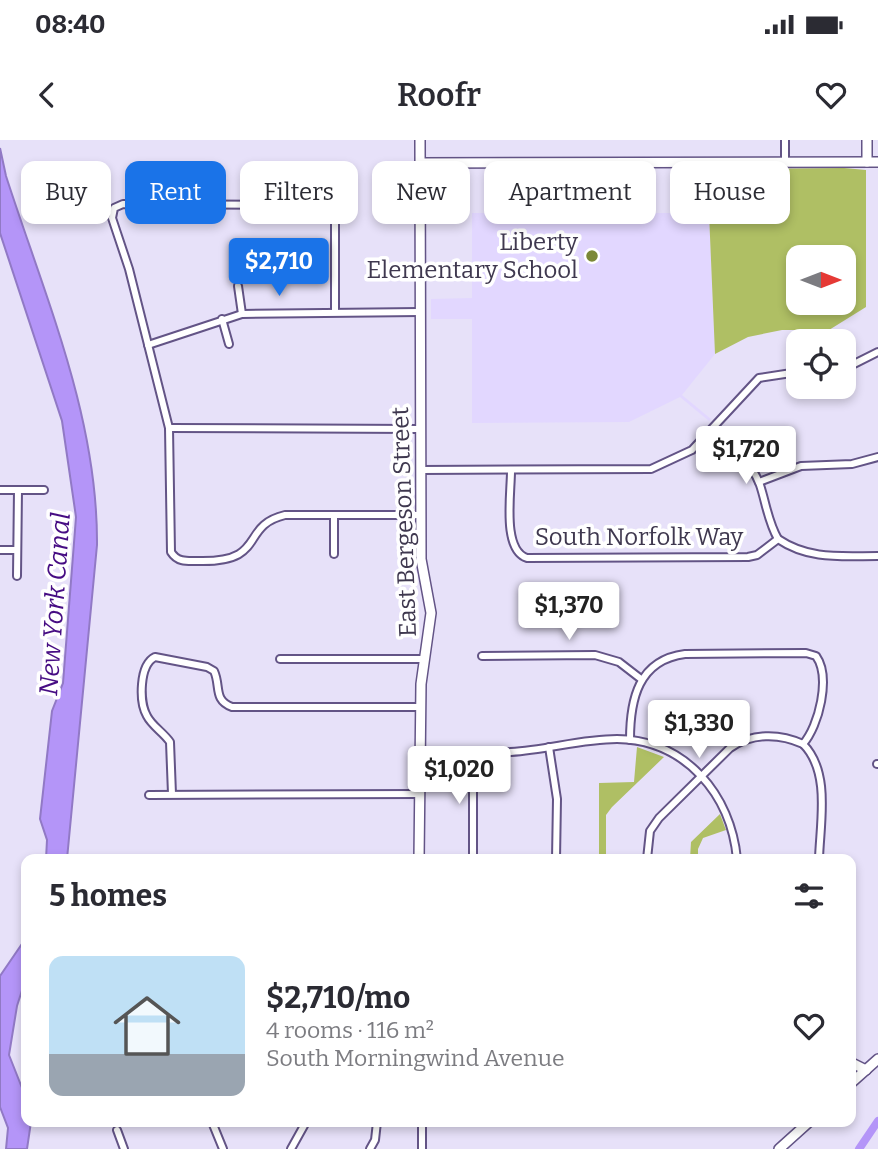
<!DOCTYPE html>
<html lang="en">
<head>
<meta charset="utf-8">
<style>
	body { margin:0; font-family:Bitter,serif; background:#f7f7f7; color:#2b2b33; height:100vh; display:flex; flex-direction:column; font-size:26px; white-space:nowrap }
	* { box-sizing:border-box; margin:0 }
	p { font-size:23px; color:#7c7c81 }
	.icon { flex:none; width:38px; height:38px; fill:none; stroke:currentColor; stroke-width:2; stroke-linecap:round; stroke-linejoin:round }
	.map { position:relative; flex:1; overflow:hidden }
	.details { position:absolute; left:21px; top:714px; width:835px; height:273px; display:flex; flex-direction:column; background:#fff; border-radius:14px; box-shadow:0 4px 10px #0003 }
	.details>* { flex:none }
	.guide { position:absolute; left:21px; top:21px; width:836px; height:63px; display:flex; gap:14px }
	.needle { width:46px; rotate:90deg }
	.tools { position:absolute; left:786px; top:105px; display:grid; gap:14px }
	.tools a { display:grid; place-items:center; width:70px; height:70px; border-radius:14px; background:#fff; box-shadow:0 4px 10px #0003; font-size:35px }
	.price { position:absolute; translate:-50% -60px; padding:0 16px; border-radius:7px; background:#fff; color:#222; font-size:23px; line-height:46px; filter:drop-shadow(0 2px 4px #0008) }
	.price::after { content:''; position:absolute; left:50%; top:42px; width:21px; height:16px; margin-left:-10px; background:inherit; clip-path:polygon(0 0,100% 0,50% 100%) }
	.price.current { background:#1a73e8; color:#fff }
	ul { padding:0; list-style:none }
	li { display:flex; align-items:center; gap:21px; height:175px; padding:0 28px }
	li span { display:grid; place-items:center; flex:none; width:196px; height:140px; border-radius:14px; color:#555 }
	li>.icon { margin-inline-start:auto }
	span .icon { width:84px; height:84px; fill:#fffc; stroke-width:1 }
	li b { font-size:30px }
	h2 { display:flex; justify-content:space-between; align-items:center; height:84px; padding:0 28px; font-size:30px }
	.chip { padding:0 24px; border-radius:14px; background:#fff; box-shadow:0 4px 10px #0003; font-size:24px; line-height:63px }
	.chip.current { background:#1a73e8; color:#fff }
	.status { display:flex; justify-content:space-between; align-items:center; height:49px; padding:0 35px; background:#fff; direction:ltr }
	.status svg { height:19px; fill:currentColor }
	header { display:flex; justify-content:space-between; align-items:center; height:91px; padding:0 28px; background:#fff; font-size:32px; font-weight:600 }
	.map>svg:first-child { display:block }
</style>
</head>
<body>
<div class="status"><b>08:40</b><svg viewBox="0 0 49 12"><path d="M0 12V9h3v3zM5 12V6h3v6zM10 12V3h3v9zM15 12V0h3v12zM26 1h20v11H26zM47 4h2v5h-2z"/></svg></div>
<header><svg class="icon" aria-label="back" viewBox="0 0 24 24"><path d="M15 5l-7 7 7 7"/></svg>Roofr<svg class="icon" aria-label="heart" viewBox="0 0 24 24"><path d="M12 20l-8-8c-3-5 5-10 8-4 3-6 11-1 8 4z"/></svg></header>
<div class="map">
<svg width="878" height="1009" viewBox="0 0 878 1009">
	<rect width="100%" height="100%" fill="#e7e1f9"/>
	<path fill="#e2d7ff" d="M524,30h28v43h157l6,141 -33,41 29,24 -2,2 -29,-24 -51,25 -157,1v-104h-41v-20l41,-1v-85h52z"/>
	<g fill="#afbf64" fill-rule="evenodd">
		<path d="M844,28l22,2v137l-37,23h-47l-34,7 -33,17 -6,-141 12,-1v-43zM798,117h46v46h-46z"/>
		<path d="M637,607l27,10 -52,50 -6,8v44h-7v-76l35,-1z"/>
		<path d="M720,674l6,16 -23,8 -5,11v10h-8l1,-17z"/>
	</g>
	<g fill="#b495f8" stroke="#9179c5" stroke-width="2">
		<path d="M0,8l6,28c39,121 92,241 91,369l-30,314h-21l1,-19 -7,-21 12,-108 11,-28 13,-166 -14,-96 -62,-188z"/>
		<path d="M26,798v40l-9,28 -8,49 17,43v24h5l-4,27h-21l2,-21 -8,-21v-131z"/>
	</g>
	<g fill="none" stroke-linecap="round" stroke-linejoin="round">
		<path stroke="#b495f8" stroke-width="8" d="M859,1009l19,-28"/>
		<defs>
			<g id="street">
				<path d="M785,22v-22"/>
				<path d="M238,146l4,28"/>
				<path d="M335,172v-96l-7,-11 -205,-1 -9,4 -2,10 17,51 40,159 2,124c7,11 17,9 29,9 68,1 39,-35 85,-46h136"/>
				<path d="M222,179l7,25"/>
				<path d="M148,205l94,-31 178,-2"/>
				<path d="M844,229l34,-17"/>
				<path d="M169,288l250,1"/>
				<path d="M712,289c20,16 39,32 48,56 6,18 8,37 18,54"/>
				<path d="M421,330l230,-1 41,-19 67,-72 39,-6"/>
				<path d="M511,331c0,23 -9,79 16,87l221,-1 9,-2 21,-16c31,21 63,17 100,17"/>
				<path d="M759,342l42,-16 51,-2 26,-7"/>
				<path d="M0,350h44"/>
				<path d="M334,376v38"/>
				<path d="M0,410h17"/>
				<path d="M17,436l1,-86"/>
				<path d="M482,516l113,-1 24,7 22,17"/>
				<path d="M280,519h145"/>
				<path d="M630,600c0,-40 8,-80 55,-86l121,-1 10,3c15,21 3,70 -13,88 28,28 17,79 16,115"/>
				<path d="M549,607l8,52 -1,60"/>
				<path d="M420,612c30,0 61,2 91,0 36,-2 70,-13 106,-13 69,1 114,56 120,120"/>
				<path d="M877,624h1"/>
				<path d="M172,654l-2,-52c-7,-10 -18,-16 -23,-26 -8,-14 -8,-51 8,-59l52,10 7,4c7,15 -1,29 18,36h189"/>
				<path d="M149,655l270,-1"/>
				<path d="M473,719v-107"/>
				<path d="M647,719l3,-28 9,-13 71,-70c22,-15 49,-15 73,-4"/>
				<path d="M212,982l11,27"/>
				<path d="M422,982v27"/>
				<path d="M117,990l7,19"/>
				<path d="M291,1009l15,-27"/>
				<path d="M370,1009l5,-9 2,-18"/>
			</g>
			<g id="secondary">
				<path d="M867,22v-22"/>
				<path d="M420,23l458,-1"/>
				<path d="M419,719l2,-175 10,-71 -10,-54 -1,-419"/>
				<path d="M850,922l16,8"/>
				<path d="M850,944l28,-25"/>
				<path d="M779,1009l30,-27"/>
			</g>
		</defs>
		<use href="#street" stroke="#635486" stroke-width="10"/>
		<use href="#secondary" stroke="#635486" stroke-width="12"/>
		<use href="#street" stroke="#fff" stroke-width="6"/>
		<use href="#secondary" stroke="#fff" stroke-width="9"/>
	</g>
	<circle fill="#7b8836" stroke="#fff" stroke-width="2.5" cx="592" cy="116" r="7"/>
	<g text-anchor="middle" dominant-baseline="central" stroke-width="7" stroke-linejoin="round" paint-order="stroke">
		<g font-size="24" fill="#3f384f" stroke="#fff" text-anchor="end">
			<text x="578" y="102">Liberty<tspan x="578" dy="28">Elementary School</tspan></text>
		</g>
		<g font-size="24" fill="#3f384f" stroke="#fff">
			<text transform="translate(404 382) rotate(-92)">East Bergeson Street</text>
			<text x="639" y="397">South Norfolk Way</text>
		</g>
		<g font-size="26" font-style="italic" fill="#460c83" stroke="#fff">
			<text transform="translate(55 464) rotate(-86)">New York Canal</text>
		</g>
	</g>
</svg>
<div class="tools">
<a><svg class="needle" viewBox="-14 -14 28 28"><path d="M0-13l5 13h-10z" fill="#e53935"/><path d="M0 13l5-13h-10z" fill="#7c7c81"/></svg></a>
<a><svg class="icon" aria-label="locate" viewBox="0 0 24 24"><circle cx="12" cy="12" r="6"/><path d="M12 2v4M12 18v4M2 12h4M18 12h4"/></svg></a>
</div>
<b class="price current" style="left:279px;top:158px">$2,710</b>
<b class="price" style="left:746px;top:346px">$1,720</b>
<b class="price" style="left:569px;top:502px">$1,370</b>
<b class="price" style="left:699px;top:620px">$1,330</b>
<b class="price" style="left:459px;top:666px">$1,020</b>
<div class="guide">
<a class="chip">Buy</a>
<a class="chip current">Rent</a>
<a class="chip">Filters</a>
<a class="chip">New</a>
<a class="chip">Apartment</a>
<a class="chip">House</a>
</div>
<section class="details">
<h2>5 homes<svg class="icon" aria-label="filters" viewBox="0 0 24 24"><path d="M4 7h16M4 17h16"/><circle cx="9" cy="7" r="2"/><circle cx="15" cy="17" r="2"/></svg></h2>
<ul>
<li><span style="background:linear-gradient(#bfe0f5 70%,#9aa5b1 0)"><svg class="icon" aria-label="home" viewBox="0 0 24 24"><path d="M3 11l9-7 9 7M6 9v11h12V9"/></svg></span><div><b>$2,710/mo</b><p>4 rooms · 116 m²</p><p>South Morningwind Avenue</p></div><svg class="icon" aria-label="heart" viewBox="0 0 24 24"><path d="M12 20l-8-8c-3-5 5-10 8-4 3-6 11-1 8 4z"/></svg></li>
</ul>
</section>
</div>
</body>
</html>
